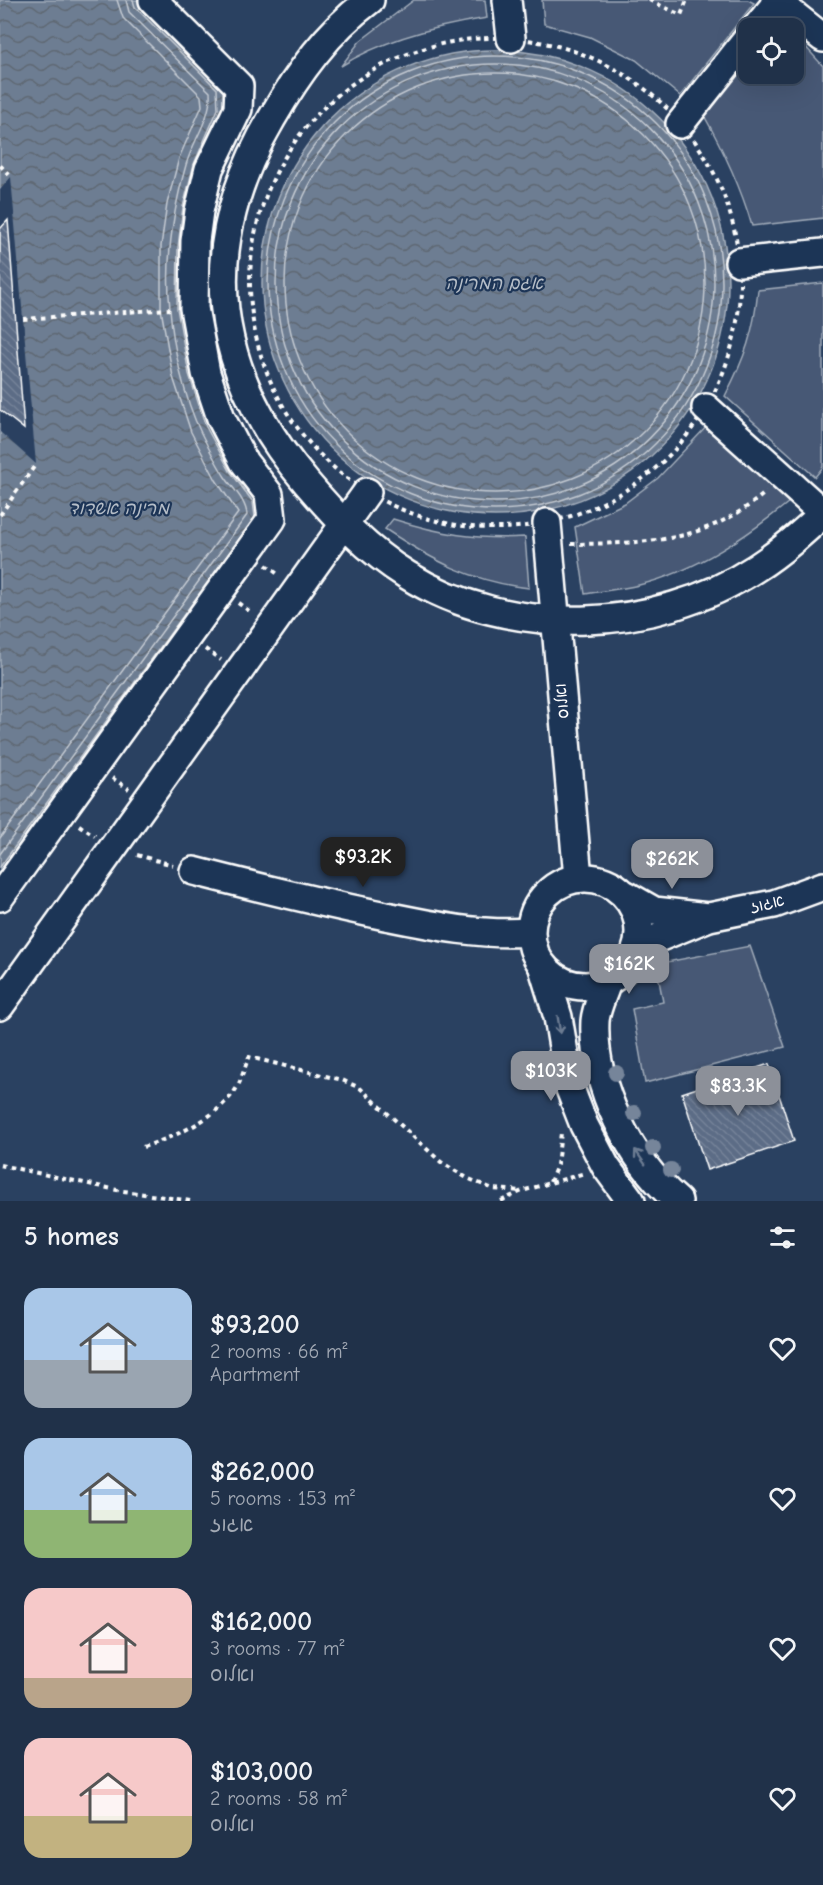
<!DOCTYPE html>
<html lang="en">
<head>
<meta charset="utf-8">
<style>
	body { margin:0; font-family:"Comic Neue","Playpen Sans Hebrew",sans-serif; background:#2d3d53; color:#f1f3f6; height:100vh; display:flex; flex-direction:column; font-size:22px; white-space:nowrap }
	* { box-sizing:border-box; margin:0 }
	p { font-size:20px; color:#a2a9b4 }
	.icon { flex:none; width:33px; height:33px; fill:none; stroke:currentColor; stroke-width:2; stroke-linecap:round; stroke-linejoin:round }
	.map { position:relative; height:1201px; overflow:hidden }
	.details { display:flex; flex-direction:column; background:#203149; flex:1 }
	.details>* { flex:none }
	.buttons { position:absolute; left:738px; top:18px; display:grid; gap:12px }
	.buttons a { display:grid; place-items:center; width:66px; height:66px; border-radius:12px; background:#203149; box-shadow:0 6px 24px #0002,0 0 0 2px #3d4c61; font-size:30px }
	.price { position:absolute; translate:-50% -51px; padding:0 14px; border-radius:12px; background:#8c9099; color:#fff; font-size:20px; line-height:39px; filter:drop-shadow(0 2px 3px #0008) }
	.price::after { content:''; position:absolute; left:50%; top:36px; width:18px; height:14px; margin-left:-9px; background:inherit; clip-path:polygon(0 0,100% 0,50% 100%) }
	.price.current { background:#222; color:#fff }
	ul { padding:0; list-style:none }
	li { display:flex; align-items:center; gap:18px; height:150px; padding:0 24px }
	li span { display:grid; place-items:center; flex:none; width:168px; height:120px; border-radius:18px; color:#555 }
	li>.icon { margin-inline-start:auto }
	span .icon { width:72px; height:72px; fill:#fffc; stroke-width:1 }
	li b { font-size:26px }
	h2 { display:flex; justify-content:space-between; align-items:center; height:72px; padding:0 24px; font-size:26px }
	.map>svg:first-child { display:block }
</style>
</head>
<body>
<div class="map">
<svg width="823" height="1201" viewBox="0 0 823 1201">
	<defs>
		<pattern id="water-waves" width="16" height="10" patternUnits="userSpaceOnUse" patternTransform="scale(1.5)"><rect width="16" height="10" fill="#6d7d92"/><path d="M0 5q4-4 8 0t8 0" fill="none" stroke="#5e6772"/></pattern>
		<pattern id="building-back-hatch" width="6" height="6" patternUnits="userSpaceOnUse" patternTransform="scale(1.5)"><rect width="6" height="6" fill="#5b6c86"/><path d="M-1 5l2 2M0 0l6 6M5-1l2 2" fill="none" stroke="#748298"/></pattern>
	</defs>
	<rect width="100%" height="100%" fill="#2a4161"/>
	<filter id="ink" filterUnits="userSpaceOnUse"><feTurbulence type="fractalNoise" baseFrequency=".0167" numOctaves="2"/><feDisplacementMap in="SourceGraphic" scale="12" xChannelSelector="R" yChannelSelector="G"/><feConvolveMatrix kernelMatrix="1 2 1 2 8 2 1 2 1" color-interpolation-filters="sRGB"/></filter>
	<g filter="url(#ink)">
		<g fill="#465975" stroke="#a2acba" stroke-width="1.5">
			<path d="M414,0h71l2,18c-51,8 -103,21 -146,48l19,-25z"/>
			<path d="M542,0h206l6,3 -74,93 -44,-36 -46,-23 -46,-13z"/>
			<path d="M794,34l29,32v152l-71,8c-12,-42 -29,-77 -50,-114l46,-57v19h46z"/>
			<path d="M823,283v184l-8,10 -90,-81c20,-38 29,-64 33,-106z"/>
			<path d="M710,423l84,75c-45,37 -97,73 -155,87 -18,4 -36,6 -54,9l-10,-67 50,-24 33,-25z"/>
			<path d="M393,519c47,15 83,21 132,18l4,51c-57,-6 -97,-28 -144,-59z"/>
			<path d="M750,946l35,101 -140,36 -13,-74 31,-7 -7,-38z"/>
		</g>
		<g fill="url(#water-waves)" stroke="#a7b1be" stroke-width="1.5">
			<path d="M0,0h137l85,85 3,25 -43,182 77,208 2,19 -261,358z"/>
			<circle cx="495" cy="283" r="233"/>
		</g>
		<path fill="#2a4161" d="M11,177l12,142 13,145 -36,-32v-242z"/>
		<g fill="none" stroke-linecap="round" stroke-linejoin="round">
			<g stroke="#c5cbd3" stroke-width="1.5">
				<path d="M133,0l2,7 82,82 1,20 -24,55 -11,43 -5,40 -1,61 12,66 17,53 24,44 23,31 2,15"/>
				<circle cx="495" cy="283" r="227"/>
				<circle cx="495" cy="283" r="219"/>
				<circle cx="495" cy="283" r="210"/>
				<path d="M0,838l238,-325 -22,-33 -25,-48 -18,-55 -12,-68v-63l6,-42 12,-46 23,-52 -1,-10 -78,-78 -6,-18"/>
				<path d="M0,854l247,-339c-1,-15 -14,-26 -22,-38 -9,-14 -17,-30 -24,-44 -17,-35 -28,-86 -31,-124 -5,-48 3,-98 16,-144 7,-25 26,-48 24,-73l-81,-80 -3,-12"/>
				<path d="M0,867l234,-321"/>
			</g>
		</g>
		<g fill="url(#building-back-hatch)" stroke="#fff" stroke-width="1.5">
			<path d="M8,220l16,209 -24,-19v-181z"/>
			<path d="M769,1064l25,77 -87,29 -25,-77z"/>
		</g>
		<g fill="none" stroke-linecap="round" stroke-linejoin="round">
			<defs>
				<g id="minor">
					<path d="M370,0c-42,31 -72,73 -98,118 -76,129 -62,251 34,364 29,34 62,69 101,93 102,64 249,59 349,-7 25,-16 46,-35 67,-54"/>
					<path d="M507,0l4,38"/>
					<path d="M775,0l48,38"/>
					<path d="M756,28l23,-28"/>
					<path d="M680,124l68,-86"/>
					<path d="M739,262l84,-9"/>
					<path d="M706,408l117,105"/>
					<path d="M547,523l31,355"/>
					<path d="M194,871c62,16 124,31 187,44 49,10 99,21 149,17"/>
					<circle cx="585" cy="932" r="54"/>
					<path d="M626,895l28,16 54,6"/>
					<path d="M0,897l272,-378 -3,-25 -25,-32 -23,-44 -15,-45 -12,-65 1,-67 4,-30 10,-42 29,-60 1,-23 -86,-86"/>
					<path d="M634,956l24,-18 51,-21 65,-13 49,-18"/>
					<path d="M543,968l15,49 12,72 14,36 22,42 25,34"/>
					<path d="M607,982c-4,13 -11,26 -12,39 -3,64 35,140 83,180"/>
					<path d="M0,1006l367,-514"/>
				</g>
			</defs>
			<use href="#minor" stroke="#fff" stroke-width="32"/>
			<g stroke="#fff" stroke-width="4" stroke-dasharray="4.5 4.5" stroke-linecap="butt">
				<path d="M649,0l32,15 6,-15"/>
				<circle cx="495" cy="283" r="245"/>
				<path d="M0,165l11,12"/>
				<path d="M23,319l147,-10"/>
				<path d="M0,515l36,-51"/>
				<path d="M571,544c75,-1 135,0 195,-52"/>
				<path d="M266,565l13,10"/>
				<path d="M238,603l14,10"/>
				<path d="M205,649l16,11"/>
				<path d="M112,778l17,11"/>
				<path d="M79,825l16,11"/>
				<path d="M137,855l36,10"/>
				<path d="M143,1147c33,-11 69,-26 91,-55 7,-9 10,-24 15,-35l93,23 18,8 81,74 26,16 26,11 29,2"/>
				<path d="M0,1165l117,25 74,11"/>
				<path d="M550,1182l7,-17 4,-32"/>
				<path d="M501,1201l21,-10 63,-18"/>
			</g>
			<use href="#minor" stroke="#1d3557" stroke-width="27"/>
		</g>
		<g fill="#76859a">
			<circle cx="616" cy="1073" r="8"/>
			<circle cx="634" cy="1113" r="8"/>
			<circle cx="653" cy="1148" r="8"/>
			<circle cx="671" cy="1170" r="8"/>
		</g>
		<defs><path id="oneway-shaft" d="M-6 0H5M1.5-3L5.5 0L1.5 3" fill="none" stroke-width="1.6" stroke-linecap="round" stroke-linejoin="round" transform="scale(1.5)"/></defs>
		<g stroke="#6c7c92">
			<use href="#oneway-shaft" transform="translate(559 1025) rotate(81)"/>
			<use href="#oneway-shaft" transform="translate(640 1157) rotate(-125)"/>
		</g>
	</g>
	<g text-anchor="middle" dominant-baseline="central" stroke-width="4.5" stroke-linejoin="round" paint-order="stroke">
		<g font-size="16" fill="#fff" stroke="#1d3557">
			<text transform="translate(562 701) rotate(-95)">ואלוס</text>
			<text transform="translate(767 904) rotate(-14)">אגוז</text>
		</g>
		<g font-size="18" font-style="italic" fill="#b6bec8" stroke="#1d3557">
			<text x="494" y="283">אגם המרינה</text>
			<text x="119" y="508">מרינה אשדוד</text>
		</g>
	</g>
</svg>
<div class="buttons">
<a><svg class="icon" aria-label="locate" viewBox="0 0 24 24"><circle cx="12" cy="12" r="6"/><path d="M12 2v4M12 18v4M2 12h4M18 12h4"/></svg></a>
</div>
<b class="price current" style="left:363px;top:888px">$93.2K</b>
<b class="price" style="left:672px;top:890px">$262K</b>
<b class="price" style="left:629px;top:995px">$162K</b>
<b class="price" style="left:551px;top:1102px">$103K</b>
<b class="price" style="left:738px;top:1117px">$83.3K</b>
</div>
<section class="details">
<h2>5 homes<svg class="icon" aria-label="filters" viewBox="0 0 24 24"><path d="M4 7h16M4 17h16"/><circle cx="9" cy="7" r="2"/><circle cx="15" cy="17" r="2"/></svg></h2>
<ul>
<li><span style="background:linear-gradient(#a9c7e8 60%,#9aa5b1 0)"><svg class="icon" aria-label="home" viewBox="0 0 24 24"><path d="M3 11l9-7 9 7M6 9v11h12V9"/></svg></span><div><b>$93,200</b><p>2 rooms · 66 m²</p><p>Apartment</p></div><svg class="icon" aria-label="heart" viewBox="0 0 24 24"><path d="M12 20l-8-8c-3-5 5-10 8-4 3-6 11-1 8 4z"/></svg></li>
<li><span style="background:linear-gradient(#a9c7e8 60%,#8fb573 0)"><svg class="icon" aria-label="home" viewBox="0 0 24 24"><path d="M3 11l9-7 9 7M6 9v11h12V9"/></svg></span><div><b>$262,000</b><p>5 rooms · 153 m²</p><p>אגוז</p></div><svg class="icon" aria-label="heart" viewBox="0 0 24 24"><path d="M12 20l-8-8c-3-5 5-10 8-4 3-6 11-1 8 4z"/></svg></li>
<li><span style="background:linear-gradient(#f6c9c9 75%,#b9a48a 0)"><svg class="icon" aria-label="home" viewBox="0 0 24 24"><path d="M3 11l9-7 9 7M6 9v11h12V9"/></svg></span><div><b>$162,000</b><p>3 rooms · 77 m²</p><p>ואלוס</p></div><svg class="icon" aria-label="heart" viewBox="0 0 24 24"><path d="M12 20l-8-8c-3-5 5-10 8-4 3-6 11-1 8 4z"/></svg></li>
<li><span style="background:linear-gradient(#f6c9c9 65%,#c2b280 0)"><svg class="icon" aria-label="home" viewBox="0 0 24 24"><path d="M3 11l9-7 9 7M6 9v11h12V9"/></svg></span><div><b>$103,000</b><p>2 rooms · 58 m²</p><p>ואלוס</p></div><svg class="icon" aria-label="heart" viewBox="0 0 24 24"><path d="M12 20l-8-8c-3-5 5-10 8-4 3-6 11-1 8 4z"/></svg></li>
</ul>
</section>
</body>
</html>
